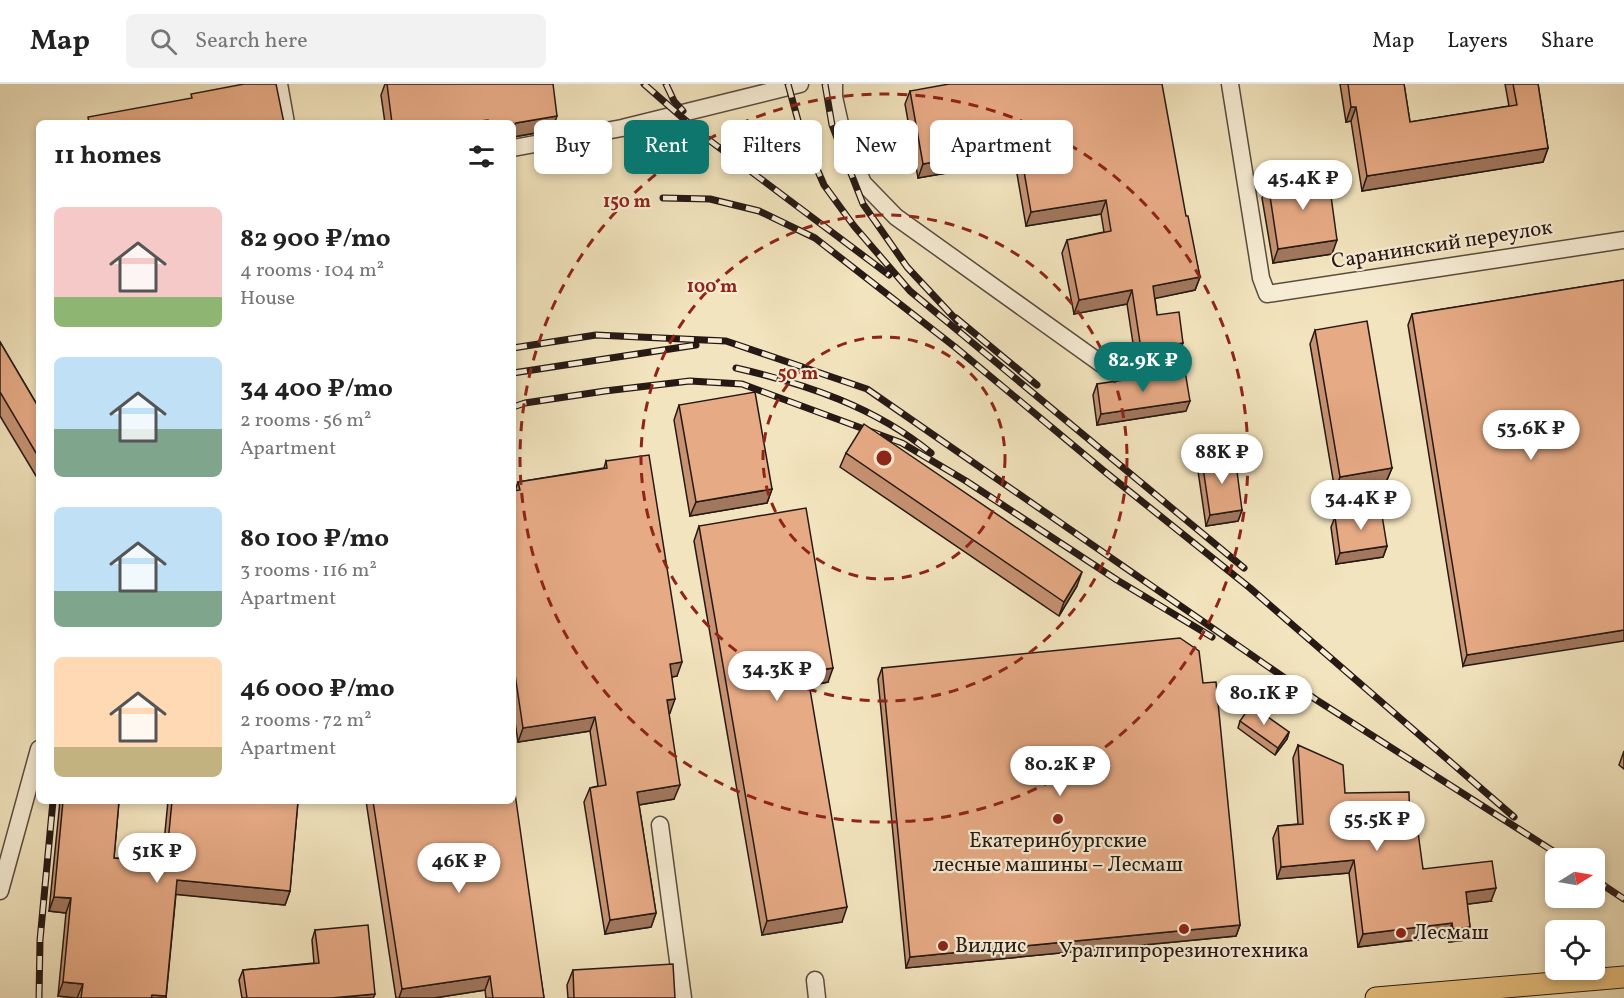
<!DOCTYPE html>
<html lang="en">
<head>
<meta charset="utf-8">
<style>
	body { margin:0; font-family:Vollkorn,serif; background:#f2f2f2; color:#222; height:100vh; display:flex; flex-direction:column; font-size:22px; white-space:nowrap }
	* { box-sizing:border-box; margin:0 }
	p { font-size:20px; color:#767676 }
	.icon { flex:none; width:33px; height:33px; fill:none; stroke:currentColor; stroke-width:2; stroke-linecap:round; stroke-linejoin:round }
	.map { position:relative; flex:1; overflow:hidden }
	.details { position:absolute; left:36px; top:36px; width:480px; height:684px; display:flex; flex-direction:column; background:#fff; border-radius:9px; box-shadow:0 3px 9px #0003 }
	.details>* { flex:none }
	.banner { position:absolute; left:534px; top:36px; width:570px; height:54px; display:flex; gap:12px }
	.needle { width:39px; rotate:79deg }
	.tools { position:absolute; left:1545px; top:764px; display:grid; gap:12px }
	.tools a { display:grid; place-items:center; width:60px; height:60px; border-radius:9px; background:#fff; box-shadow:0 3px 9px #0003; font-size:30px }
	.price { position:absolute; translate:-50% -51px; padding:0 14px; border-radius:21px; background:#fff; color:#222; font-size:20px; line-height:39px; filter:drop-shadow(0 2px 3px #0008) }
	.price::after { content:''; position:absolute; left:50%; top:36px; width:18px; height:14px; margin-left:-9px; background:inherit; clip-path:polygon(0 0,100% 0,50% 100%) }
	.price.on { background:#0f766e; color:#fff }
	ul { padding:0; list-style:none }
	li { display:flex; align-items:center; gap:18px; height:150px; padding:0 18px }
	li span { display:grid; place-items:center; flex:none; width:168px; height:120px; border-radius:9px; color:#555 }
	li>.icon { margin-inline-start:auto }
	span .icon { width:72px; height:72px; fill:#fffc; stroke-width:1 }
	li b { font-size:26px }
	h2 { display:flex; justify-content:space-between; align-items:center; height:72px; padding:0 18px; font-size:26px }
	.chip { padding:0 21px; border-radius:9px; background:#fff; box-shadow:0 3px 9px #0003; font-size:21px; line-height:54px }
	.chip.on { background:#0f766e; color:#fff }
	header { display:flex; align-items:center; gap:36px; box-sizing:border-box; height:84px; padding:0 30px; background:#fff; border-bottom:2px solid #e0e0e0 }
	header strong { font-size:28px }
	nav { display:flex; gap:33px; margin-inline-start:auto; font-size:21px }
	.search { width:420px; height:54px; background:#f2f2f2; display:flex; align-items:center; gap:15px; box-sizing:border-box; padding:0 21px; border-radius:9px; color:#767676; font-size:22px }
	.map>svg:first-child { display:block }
</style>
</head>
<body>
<header>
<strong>Map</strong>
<div class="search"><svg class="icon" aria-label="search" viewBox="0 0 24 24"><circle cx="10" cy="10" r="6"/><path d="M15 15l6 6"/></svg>Search here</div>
<nav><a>Map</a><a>Layers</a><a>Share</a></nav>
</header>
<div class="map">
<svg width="1624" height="914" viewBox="0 0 1624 914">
	<rect width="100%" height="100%" fill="#f2e4be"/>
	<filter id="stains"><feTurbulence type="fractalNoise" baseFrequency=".00333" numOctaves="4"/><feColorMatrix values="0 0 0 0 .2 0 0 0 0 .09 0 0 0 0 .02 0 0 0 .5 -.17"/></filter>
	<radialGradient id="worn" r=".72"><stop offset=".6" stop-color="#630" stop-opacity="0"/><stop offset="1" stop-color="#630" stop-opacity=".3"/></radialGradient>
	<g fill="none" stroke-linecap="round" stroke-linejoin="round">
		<defs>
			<g id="minor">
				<path d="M279,0l7,39"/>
				<path d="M834,0v13l9,40 20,46 33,34 207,148"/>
				<path d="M1230,0l31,194 6,16 357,-54"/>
				<path d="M513,64l109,-20 178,-44"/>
				<path d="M660,741l23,173"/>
				<path d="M0,807l39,-142"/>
				<path d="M815,896l2,18"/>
			</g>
			<path id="major" d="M1376,914l248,-21"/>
		</defs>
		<use href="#minor" stroke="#594c3f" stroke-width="19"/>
		<use href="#major" stroke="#261915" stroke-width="23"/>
		<use href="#minor" stroke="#f7edd5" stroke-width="16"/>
		<use href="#major" stroke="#e9c27f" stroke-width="21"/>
		<defs>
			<g id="rail">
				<path d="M644,0l57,50 188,141"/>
				<path d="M666,0l8,17 9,10"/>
				<path d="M788,0l14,51 22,50 30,41 56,65 334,277"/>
				<path d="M825,0l7,41 31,79 44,63 54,58"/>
				<path d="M663,114l47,1 49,12 56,27 140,109 149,124 146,117 264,229"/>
				<path d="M956,234l81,67"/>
				<path d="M513,264l83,-13 130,6 141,48 448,310 249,159"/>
				<path d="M736,284c70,16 139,39 195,85"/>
				<path d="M513,289l183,-28"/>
				<path d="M513,323l12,-4 80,-12 85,-10 52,3 160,59 64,38 151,99 95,57"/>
				<path d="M1594,795l30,20"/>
				<path d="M39,914l1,-58 13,-139"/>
			</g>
		</defs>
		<use href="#rail" stroke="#261915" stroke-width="7"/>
		<use href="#rail" stroke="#f7edd5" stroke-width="4.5" stroke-dasharray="14" stroke-linecap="butt"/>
	</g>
	<g fill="#c69272" stroke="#261915" stroke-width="1.5">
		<path d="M385,0h168l-1,46 -39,7v-14h-128l-4,-28z"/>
		<path d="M1340,0h64l6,38 99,-16 -4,-22h33l10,64 -5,14 -181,29 -11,-70 -5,1z"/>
		<path d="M910,7l276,125 14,61 -5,13 -40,8 2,17 21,41 -42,7 -9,-59 -53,10 -12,-61 5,-13 37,-8 -3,-18 -75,12 -10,-58 -34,5 -1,-6 -63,11 -13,-74z"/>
		<path d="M1268,99l64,71 -59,9 -11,-65z"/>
		<path d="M1624,196l-161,386 -55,-341 4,-11z"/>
		<path d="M1315,246l77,138 -6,14 -51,9 -25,-147z"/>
		<path d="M0,258l39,66v73l-39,-65z"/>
		<path d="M1097,300l89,27 -89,14 -4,-30z"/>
		<path d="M679,321l93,84 -5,14 -77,13 -16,-96z"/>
		<path d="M846,369l231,133 -18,30 -219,-149z"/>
		<path d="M606,377l71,215 -5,1 -2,36h-1l5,86 -35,6 17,108 -5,14 -46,7 -21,-132 6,-14 8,-2 -8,-55 -72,11 -5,-34v-217h2l3,-9 86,-14z"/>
		<path d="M1202,377l40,49 -4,11 -32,5 -8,-55z"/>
		<path d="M1335,433l52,29 -4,11 -47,7 -5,-37z"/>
		<path d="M699,442l129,156 -19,4 33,236 -80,13 -68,-394z"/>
		<path d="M882,584l321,15 37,242 -4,11 -330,32 -28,-289z"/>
		<path d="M1240,637l49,11 -2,7 -12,16 -37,-27z"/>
		<path d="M1298,661l47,48 65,33 13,43 68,32 -24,3 3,23 -5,13 -16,2 -1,-6 -90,11 -9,-74 -72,6 -4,-41 5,-12 20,-2 -5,-66z"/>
		<path d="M1624,667v18l-5,-4z"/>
		<path d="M60,717h59l-5,57 48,5 6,-62h130l-8,90 -5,14 -109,-11 -10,104h-90l-18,-2 8,-83 -17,-2z"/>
		<path d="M366,717h147l31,197h-58l-1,-8 -51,8h-38z"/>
		<path d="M315,846l60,64 -2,4h-131l-3,-18 4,-10 71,-7 -2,-23z"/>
		<path d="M573,886l102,28h-107l-1,-13z"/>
	</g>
	<g fill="#a1775d" stroke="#261915" stroke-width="1.5">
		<path d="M1351,23h5l-5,14 -5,1z"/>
		<path d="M557,32l-5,14 -39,7v-11l3,-3z"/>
		<path d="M488,36l-1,3h-24z"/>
		<path d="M1548,64l-5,14 -181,29 5,-15z"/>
		<path d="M986,69l-5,14 -63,11 5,-14z"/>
		<path d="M1021,70l-5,14 -34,5 5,-13z"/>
		<path d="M1106,116l-5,14 -75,12 5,-14z"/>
		<path d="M1337,156l-5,14 -59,9 5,-14z"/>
		<path d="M1200,193l-5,13 -47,10 5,-14z"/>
		<path d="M1132,206l-5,14 -53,10 5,-14z"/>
		<path d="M1183,259l-5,13 -42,7 5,-14z"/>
		<path d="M1190,317l-4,10 -89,14 4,-11z"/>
		<path d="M1392,384l-6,14 -51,9 5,-14z"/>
		<path d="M772,405l-5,14 -77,13 6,-14z"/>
		<path d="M1242,426l-4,11 -32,5 4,-11z"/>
		<path d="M1387,462l-4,11 -47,7 4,-11z"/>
		<path d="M1082,488l-5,14 -18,30 5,-14z"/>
		<path d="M1624,546v11l-161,25 4,-11z"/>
		<path d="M682,578l-5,14 -12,2 5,-14z"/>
		<path d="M833,584l-5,14 -26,5 5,-15z"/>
		<path d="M675,615l-5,14 -9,1 6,-14z"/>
		<path d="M595,633l-5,14 -72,11 5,-14z"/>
		<path d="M1289,648l-2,7 -12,16 3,-7z"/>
		<path d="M680,701l-6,14 -42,7 5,-14z"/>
		<path d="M1354,776l-5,13 -72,6 4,-12z"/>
		<path d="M177,796l113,11 -5,14 -113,-11z"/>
		<path d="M1496,804l-5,13 -30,4 5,-13z"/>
		<path d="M54,813l17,1 -5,15 -17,-2z"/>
		<path d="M847,823l-5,15 -80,13 5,-14z"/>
		<path d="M656,829l-5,14 -46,7 5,-14z"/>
		<path d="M1452,839l-4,13 -90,11 5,-13z"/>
		<path d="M1240,841l-4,11 -330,32 4,-11z"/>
		<path d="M1470,843l-5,13 -16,2 4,-13z"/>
		<path d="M490,892l-5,14 -51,8h-35l3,-9z"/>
		<path d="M63,898l20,2 -6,14 -19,-2z"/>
		<path d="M375,910l-2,4h-42z"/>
		<path d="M152,911l14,1v2h-15z"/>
	</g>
	<g fill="#e6aa85" stroke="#261915" stroke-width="1.5">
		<path d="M244,0h32l8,39h-195l-1,-6 104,-19 -1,-4z"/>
		<path d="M387,0h166l4,32 -41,7 -3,3v-3h-24l-1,-3 -25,3h-71z"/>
		<path d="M949,0h213l24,132h2l12,61 -47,9 4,29 22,-3 4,31 -42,6 -9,-59 -53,10 -12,-60 44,-9 -5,-31 -75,12 -10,-58 -34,6 -1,-7 -63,11 -13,-73z"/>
		<path d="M1348,0h56l6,38 107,-17 -4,-21h25l10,64 -181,28 -11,-69h-5z"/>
		<path d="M1328,90l9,66 -59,9 -10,-66z"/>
		<path d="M1624,196v350l-157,25 -55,-341z"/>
		<path d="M1367,237l25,147 -52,9 -25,-147z"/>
		<path d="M0,258l39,66v50l-39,-66z"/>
		<path d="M1185,287l5,30 -89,13 -4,-30z"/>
		<path d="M755,308l17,97 -76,13 -17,-97z"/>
		<path d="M864,340l218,148 -18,30 -218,-149z"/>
		<path d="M649,371l33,207 -12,2 5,35 -8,1 13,85 -43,7 19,121 -46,7 -20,-132 16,-3 -11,-68 -72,11 -10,-67v-170l7,-1 -2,-8 89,-14 -1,-7z"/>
		<path d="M1235,372l7,54 -32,5 -8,-54z"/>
		<path d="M806,424l27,160 -26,4 40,235 -80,14 -68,-395z"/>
		<path d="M1381,425l6,37 -47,7 -5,-36z"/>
		<path d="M1180,554l19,13 4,32 13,-1 24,243 -330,32 -28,-289z"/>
		<path d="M1251,621l38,27 -11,16 -38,-27z"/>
		<path d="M1298,661l45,20 2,28 64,-1 1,34 7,-1 6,44 69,-8 4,27 -30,4 4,35 -17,2 -1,-6 -89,11 -9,-74 -73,7 -3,-41 25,-2z"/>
		<path d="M513,695l31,219h-51l-3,-22 -88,13 -29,-188h140z"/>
		<path d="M63,717h56l-5,57 52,5 6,-62h126l-8,90 -113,-11 -11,116 -14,-1 -1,3h-70l2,-14 -20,-2 8,-84 -17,-1z"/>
		<path d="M368,841l7,69 -44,4h-84l-4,-28 76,-7 -4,-33z"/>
		<path d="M673,880l2,34h-101l-1,-28z"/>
	</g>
	<g fill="none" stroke="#8f2418" stroke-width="3" stroke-dasharray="10 8">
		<circle cx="884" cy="374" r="121"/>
		<circle cx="884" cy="374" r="243"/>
		<circle cx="884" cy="374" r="364"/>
	</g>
	<g fill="#8f2418" stroke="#f7edd5" stroke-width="2">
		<circle cx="1058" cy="735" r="6"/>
		<circle cx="1184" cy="845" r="6"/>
		<circle cx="1401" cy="849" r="6"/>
		<circle cx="943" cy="862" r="6"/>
	</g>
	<g text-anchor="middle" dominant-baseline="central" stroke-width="4.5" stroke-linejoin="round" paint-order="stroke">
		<g font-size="21" fill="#261915" stroke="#f7edd5">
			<text transform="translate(1442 161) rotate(-9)">Саранинский переулок</text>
		</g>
		<g font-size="21" fill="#261915" stroke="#f7edd5">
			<text x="1058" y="757">Екатеринбургские<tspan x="1058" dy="24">лесные машины – Лесмаш</tspan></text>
			<text x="1413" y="849" text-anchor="start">Лесмаш</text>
			<text x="955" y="862" text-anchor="start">Вилдис</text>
			<text x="1184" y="867">Уралгипрорезинотехника</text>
		</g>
	</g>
	<circle cx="884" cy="374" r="9" fill="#8f2418" stroke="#f7edd5" stroke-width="3"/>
	<g font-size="18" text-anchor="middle" font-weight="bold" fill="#8f2418" stroke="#f7edd5" stroke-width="4.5" stroke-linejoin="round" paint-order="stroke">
		<text x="627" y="123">150 m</text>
		<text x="712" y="208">100 m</text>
		<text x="798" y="295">50 m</text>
	</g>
	<rect width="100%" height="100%" filter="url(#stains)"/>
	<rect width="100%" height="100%" fill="url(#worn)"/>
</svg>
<div class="tools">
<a><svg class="needle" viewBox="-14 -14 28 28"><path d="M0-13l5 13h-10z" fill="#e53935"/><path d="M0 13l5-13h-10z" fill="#767676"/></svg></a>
<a><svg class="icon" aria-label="locate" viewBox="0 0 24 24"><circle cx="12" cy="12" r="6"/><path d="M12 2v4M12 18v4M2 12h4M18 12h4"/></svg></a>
</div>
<b class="price" style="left:1303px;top:127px">45.4K ₽</b>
<b class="price on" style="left:1143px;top:309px">82.9K ₽</b>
<b class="price" style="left:1531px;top:377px">53.6K ₽</b>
<b class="price" style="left:1222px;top:401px">88K ₽</b>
<b class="price" style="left:1361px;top:447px">34.4K ₽</b>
<b class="price" style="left:777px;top:618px">34.3K ₽</b>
<b class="price" style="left:1264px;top:642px">80.1K ₽</b>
<b class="price" style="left:1060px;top:713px">80.2K ₽</b>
<b class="price" style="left:1377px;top:768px">55.5K ₽</b>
<b class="price" style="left:157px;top:800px">51K ₽</b>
<b class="price" style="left:459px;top:810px">46K ₽</b>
<div class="banner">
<a class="chip">Buy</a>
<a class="chip on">Rent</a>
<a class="chip">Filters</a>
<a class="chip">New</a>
<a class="chip">Apartment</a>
</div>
<section class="details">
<h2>11 homes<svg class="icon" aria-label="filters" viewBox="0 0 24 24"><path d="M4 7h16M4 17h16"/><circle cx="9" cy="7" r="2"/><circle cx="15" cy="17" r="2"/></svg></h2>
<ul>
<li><span style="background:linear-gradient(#f6c9c9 75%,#8fb573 0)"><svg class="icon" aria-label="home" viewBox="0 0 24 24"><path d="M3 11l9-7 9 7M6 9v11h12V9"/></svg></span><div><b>82 900 ₽/mo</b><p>4 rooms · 104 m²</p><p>House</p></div></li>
<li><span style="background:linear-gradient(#bfe0f5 60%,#7fa58c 0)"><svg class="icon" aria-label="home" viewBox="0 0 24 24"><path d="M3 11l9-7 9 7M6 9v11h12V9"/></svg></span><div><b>34 400 ₽/mo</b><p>2 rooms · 56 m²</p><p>Apartment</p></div></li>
<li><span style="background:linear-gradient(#bfe0f5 70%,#7fa58c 0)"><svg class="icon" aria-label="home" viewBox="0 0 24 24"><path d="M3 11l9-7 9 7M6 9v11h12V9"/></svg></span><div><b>80 100 ₽/mo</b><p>3 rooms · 116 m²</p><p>Apartment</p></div></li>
<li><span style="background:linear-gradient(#ffd9b3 75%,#c2b280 0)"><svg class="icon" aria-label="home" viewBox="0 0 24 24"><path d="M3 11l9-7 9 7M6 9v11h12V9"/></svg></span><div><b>46 000 ₽/mo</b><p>2 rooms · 72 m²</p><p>Apartment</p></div></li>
</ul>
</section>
</div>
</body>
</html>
